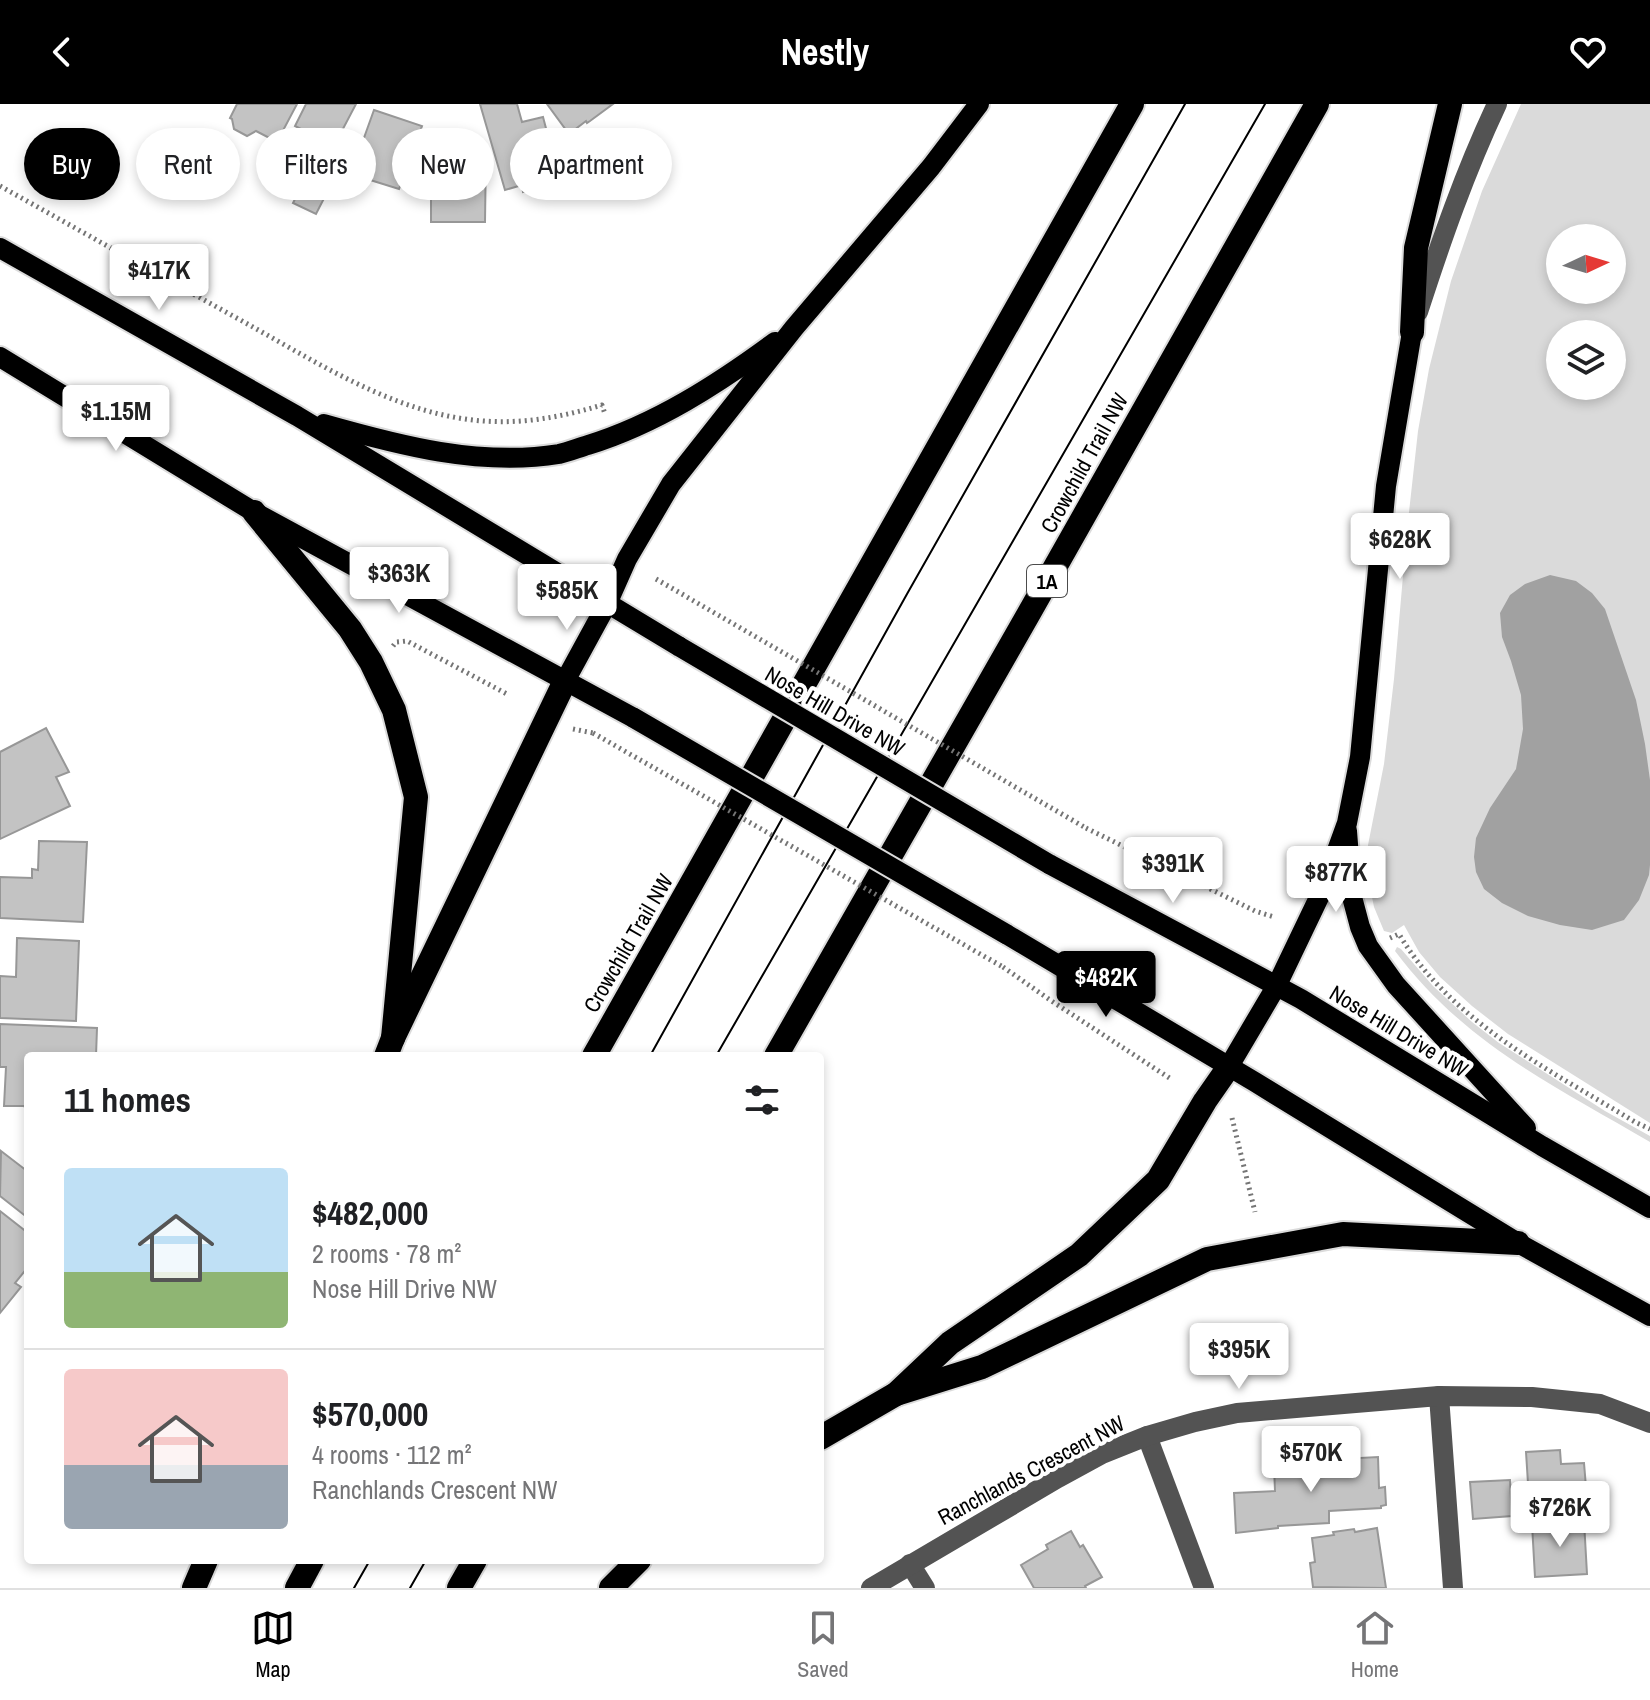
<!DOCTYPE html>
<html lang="en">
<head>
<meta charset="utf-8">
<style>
	body { margin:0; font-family:"Archivo Narrow",sans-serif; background:#f6f6f6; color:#202124; height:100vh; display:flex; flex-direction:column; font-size:30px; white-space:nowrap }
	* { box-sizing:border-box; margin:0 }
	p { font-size:26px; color:#757577 }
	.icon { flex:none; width:44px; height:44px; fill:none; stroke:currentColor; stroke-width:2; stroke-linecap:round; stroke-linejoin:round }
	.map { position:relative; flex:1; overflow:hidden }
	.panel { position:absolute; left:24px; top:948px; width:800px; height:512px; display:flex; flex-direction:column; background:#fff; border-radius:8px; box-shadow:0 4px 12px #0003 }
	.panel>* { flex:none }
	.banner { position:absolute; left:24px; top:24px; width:800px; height:72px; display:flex; gap:16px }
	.needle { width:52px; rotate:86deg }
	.fabs { position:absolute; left:1546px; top:120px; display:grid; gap:16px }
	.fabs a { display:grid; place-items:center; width:80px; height:80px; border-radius:50%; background:#fff; box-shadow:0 4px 12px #0003; font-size:40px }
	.price { position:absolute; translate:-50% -68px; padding:0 18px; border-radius:8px; background:#fff; color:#222; font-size:26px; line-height:52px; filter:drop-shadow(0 2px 4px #0008) }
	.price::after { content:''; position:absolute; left:50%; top:48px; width:24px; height:18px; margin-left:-12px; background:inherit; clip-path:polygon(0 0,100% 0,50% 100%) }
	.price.on { background:#000; color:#fff }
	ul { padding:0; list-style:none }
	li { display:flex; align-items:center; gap:24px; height:200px; padding:0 40px }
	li+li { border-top:2px solid #e0e0e0 }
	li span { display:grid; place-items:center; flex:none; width:224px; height:160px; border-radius:8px; color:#555 }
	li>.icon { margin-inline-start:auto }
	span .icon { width:96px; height:96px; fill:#fffc; stroke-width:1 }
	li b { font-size:34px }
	h2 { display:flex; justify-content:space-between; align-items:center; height:96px; padding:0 40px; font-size:34px }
	.chip { padding:0 28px; border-radius:36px; background:#fff; box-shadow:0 4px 12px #0003; font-size:28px; line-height:72px }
	.chip.on { background:#000; color:#fff }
	header { display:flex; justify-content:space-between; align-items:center; height:104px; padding:0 40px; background:#000; color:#fff; font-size:36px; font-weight:700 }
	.tabs { display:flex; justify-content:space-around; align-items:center; height:112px; border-top:2px solid #e0e0e0; background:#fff; font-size:22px; color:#757577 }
	.tabs a { display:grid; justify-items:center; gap:4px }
	.tabs .on { color:#000 }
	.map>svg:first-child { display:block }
</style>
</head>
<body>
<header><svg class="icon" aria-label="back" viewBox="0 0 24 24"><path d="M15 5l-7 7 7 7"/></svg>Nestly<svg class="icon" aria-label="heart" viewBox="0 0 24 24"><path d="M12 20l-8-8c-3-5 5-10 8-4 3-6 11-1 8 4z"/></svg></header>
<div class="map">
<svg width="1650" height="1484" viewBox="0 0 1650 1484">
	<rect width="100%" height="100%" fill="#fff"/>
	<g fill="#dadada" fill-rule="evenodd">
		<path d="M1521,0h129v1019l-142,-89 -36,-28 -32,-29 -21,-25 -15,-27 -12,8 -8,-2 -10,-24 -6,-30v-32l16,-81 10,-85 13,-149 11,-99 11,-62 22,-88 31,-90zM1560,134h52v52h-52zM1560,230h52v52h-52z"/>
		<path d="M1397,843l4,2 32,37 39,36 27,21 106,68 45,25v6c-97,-57 -185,-98 -255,-191z"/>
	</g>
	<path fill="#a1a1a1" d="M1550,471l26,6 16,12 13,16 31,91 9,44 5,36v85l-1,10 -10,25 -15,20 -32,10 -32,-5 -32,-9 -26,-13 -18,-14 -8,-17 -2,-15 2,-19 14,-30 26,-39 7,-40 -2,-34 -10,-34 -9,-24 -2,-24 10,-18 15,-11z"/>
	<g fill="#c3c3c3" stroke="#979797" stroke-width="2">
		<path d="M237,0h60l-20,38 -21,-11 -9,5 -13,-7 -2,-10 -2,-1z"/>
		<path d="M306,0h50l-22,42 -39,-20z"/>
		<path d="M480,0h37l5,18 21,-5 14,53 -17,4 3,13 -20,5 -1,-7 -17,5z"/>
		<path d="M547,0h66l-23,17 -3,2 -1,-2 -17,13z"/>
		<path d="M374,6l48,16 -23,63 -48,-15z"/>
		<path d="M452,46h34l-1,72h-54v-60h21z"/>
		<path d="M312,61l23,12 -19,37 -23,-11z"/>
		<path d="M46,624l23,44 -13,5 14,29 -70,33v-87z"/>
		<path d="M39,737l48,1 -4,80 -83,-4v-41l32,1v-9l6,1z"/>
		<path d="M17,834l62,3 -3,80 -76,-3v-42l16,1z"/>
		<path d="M0,920l97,4 -1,28h-68v56l-4,-6h-20l2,-39h-6z"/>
		<path d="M1,1047l26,20 1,-1v48l-28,-22z"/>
		<path d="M0,1107l28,22v34l-13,16 6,4 -21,26z"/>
		<path d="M1560,1346l1,14 23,-1 4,48 -58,4 -4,-63z"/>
		<path d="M1378,1353l1,31 6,-1 1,18 -5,1v2l-52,3v12l-51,3v2l-42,5 -2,-40 41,-2 -1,-25 30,-1v-6l18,-1v2z"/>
		<path d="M1510,1376l2,36 -39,3 -3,-37z"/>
		<path d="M1584,1417l3,53 -52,3 -3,-53z"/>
		<path d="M1377,1424l9,60 -73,-1 -3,-24 5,-1 -3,-24 22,-3 -1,-3 21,-3 1,3z"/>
		<path d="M1071,1427l9,16 3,-2 19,32 -17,9 1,2h-52l-13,-23 27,-16 -2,-4z"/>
	</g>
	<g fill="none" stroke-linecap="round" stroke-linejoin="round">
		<defs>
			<g id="major">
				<path d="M0,144l297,168 383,231"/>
				<path d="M0,253l254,155 380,206"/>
				<path d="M324,320c74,21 156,43 235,30 9,-2 19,-6 29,-9 68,-21 130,-61 187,-103"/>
				<path d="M565,577l42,-77 20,-45 44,-75 123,-156 137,-161 48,-63"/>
				<path d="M1347,727l5,66 8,30 8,19 28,39 130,143"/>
				<path d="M1049,760l252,135 241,147 108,62"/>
				<path d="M1006,830l249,148 263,161 132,73"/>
				<path d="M1228,964l49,-83 46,-96 24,-66 13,-66 26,-271 26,-154"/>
			</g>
			<g id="highway">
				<path d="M1412,228l4,-84 34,-144"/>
				<path d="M254,408l96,117 21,33 23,48 22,87 -23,241"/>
				<path d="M386,952l7,-18 172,-357"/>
				<path d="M594,952l538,-952"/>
				<path d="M776,952l252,-441 289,-511"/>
				<path d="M896,1290l86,-27 225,-108 136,-25 175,9"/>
				<path d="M820,1334l76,-44 54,-51 129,-88 79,-75 47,-79 23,-33"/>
				<path d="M194,1484l12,-28"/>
				<path d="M297,1484l15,-28"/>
				<path d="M459,1484l16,-28"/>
				<path d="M611,1484l28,-28"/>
			</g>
		</defs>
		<use href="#major" stroke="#dbdbdb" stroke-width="24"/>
		<use href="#highway" stroke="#dbdbdb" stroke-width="28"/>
		<g stroke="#757575" stroke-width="5" stroke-dasharray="2 4" stroke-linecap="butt">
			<path d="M0,82c81,45 162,91 244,136 65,36 135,81 209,95 52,10 99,3 149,-12l3,9"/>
			<path d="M393,542l3,-4 11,-1 100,53"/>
			<path d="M573,625l20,4"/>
			<path d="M1086,724l169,83 19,6"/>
			<path d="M1390,834l9,-4c52,88 151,136 236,188l15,7"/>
			<path d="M1003,863l50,35 118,77"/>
			<path d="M1232,1014l23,94"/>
		</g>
		<g stroke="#535353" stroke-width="20">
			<path d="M1418,208c23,-71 47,-140 79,-208"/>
			<path d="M1439,1292l14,192"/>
			<path d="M1147,1332l57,152"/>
			<path d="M910,1460l15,24"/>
			<path d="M871,1484l187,-110 44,-24 45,-18 48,-14 42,-9 202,-17 93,1 68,7 50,19"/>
		</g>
		<use href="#major" stroke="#000" stroke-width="20"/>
		<use href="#highway" stroke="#000" stroke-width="24"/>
		<g stroke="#000" stroke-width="2">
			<path d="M650,952l257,-462 278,-490"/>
			<path d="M716,952l549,-952"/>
			<path d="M354,1484l16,-28"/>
			<path d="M410,1484l16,-28"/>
		</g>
		<defs>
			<g id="major-bridge">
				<path d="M680,543l369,217"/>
				<path d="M634,614l372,216"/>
			</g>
		</defs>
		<use href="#major-bridge" stroke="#dbdbdb" stroke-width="24" stroke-linecap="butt"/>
		<g stroke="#757575" stroke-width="5" stroke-dasharray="2 4" stroke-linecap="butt">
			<path d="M656,475l430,249"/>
			<path d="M593,629l410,234"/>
		</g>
		<use href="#major-bridge" stroke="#000" stroke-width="20"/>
	</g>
	<g text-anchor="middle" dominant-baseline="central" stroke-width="8" stroke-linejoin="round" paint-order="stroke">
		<rect fill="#fff" stroke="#4c4c4c" stroke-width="2" x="1027" y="461" width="40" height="32" rx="6"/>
		<g font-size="20" font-weight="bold" fill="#000">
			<text x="1047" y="477">1A</text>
		</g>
		<g font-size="22" fill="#000" stroke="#fff">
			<text transform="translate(1084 359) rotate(-61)">Crowchild Trail NW</text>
			<text transform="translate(835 607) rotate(30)">Nose Hill Drive NW</text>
			<text transform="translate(628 839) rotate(-60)">Crowchild Trail NW</text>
			<text transform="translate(1399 927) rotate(31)">Nose Hill Drive NW</text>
			<text transform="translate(1031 1366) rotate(-28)">Ranchlands Crescent NW</text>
		</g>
	</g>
</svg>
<div class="fabs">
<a><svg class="needle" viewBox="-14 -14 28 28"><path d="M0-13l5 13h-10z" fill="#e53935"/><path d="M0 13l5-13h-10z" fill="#757577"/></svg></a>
<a><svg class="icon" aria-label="layers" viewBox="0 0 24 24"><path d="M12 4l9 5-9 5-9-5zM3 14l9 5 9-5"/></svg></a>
</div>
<b class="price" style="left:159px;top:208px">$417K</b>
<b class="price" style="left:116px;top:349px">$1.15M</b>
<b class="price" style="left:1400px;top:477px">$628K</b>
<b class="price" style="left:399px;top:511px">$363K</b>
<b class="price" style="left:567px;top:528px">$585K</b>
<b class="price" style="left:1173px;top:801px">$391K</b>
<b class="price" style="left:1336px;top:810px">$877K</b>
<b class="price on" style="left:1106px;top:915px">$482K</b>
<b class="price" style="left:1239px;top:1287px">$395K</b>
<b class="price" style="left:1311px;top:1390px">$570K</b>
<b class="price" style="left:1560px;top:1445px">$726K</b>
<div class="banner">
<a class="chip on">Buy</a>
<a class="chip">Rent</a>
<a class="chip">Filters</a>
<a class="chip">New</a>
<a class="chip">Apartment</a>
</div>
<section class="panel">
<h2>11 homes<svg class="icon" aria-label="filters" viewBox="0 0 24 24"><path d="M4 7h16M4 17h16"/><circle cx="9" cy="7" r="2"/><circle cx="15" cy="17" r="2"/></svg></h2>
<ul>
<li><span style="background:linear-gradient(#bfe0f5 65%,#8fb573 0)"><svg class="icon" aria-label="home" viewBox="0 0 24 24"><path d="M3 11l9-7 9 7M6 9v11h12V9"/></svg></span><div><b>$482,000</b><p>2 rooms · 78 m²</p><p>Nose Hill Drive NW</p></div></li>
<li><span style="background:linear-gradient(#f6c9c9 60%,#9aa5b1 0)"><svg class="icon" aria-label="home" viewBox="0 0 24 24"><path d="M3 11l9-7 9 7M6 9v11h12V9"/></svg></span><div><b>$570,000</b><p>4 rooms · 112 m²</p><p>Ranchlands Crescent NW</p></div></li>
</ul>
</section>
</div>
<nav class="tabs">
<a class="on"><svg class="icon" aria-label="map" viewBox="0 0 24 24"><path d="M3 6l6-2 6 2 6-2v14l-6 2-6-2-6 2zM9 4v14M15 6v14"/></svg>Map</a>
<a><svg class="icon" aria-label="saved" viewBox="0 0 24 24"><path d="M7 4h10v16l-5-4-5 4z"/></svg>Saved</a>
<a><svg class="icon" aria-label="home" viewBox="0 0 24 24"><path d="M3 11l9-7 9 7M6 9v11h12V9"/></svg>Home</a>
</nav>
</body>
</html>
